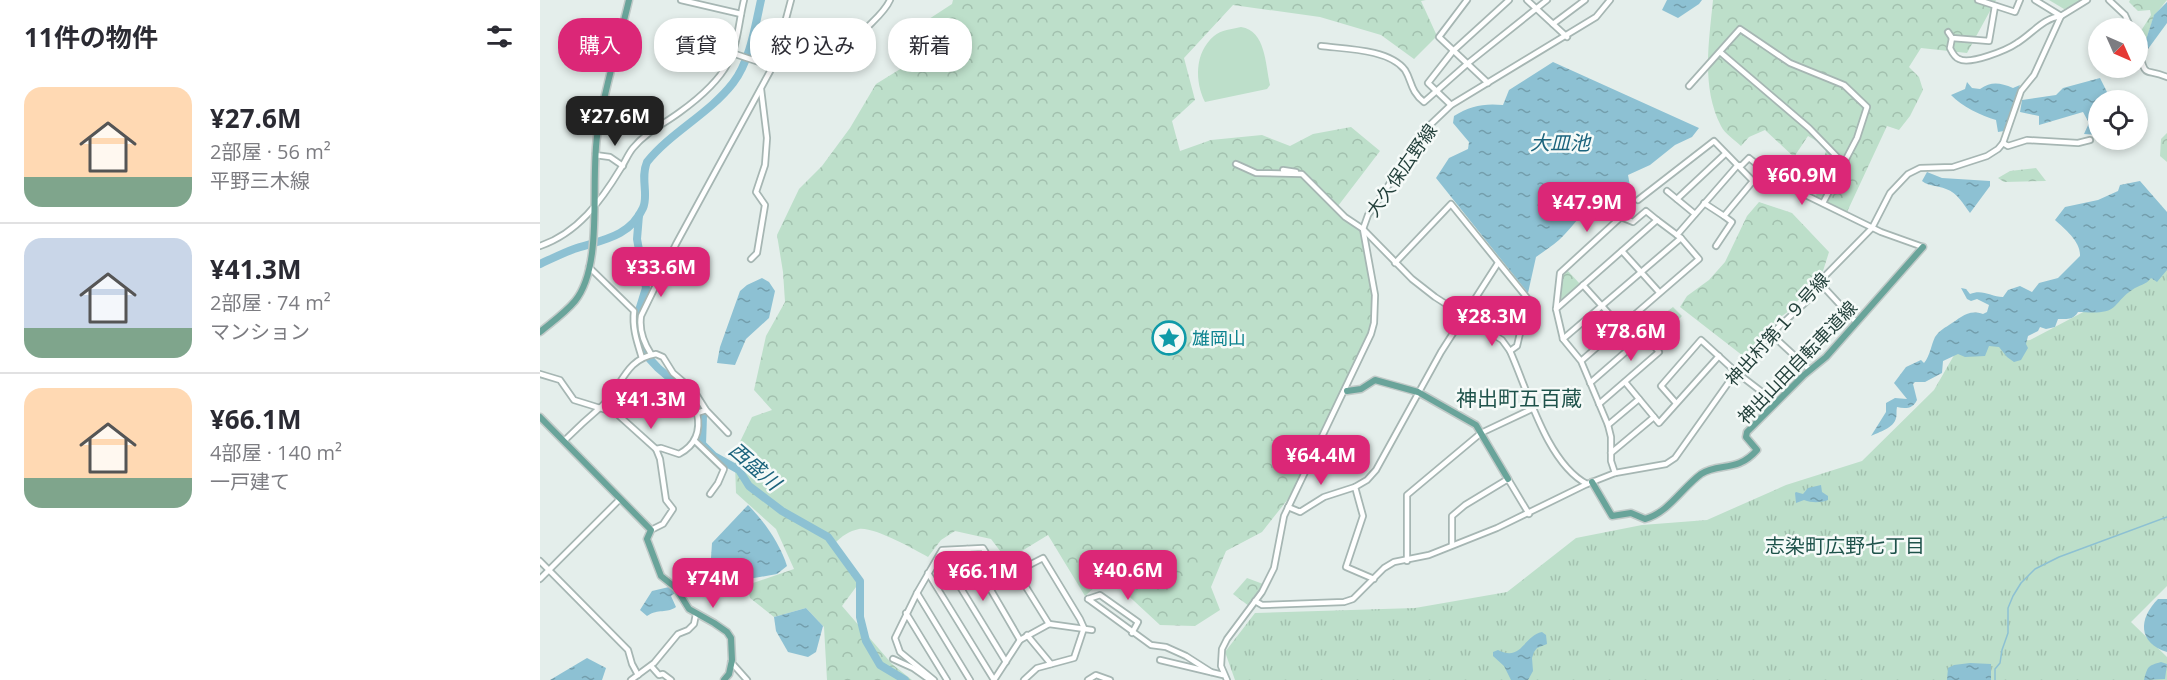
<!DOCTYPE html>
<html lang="ja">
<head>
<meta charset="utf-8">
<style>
	body { margin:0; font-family:"Open Sans","Noto Sans JP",sans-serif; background:#f2f2f3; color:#2b2b33; height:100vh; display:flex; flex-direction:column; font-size:22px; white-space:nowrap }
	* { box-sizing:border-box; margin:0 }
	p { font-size:20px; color:#7c7c81 }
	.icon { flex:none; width:33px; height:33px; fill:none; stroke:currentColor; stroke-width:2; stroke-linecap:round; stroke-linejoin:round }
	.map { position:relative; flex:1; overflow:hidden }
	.sheet { display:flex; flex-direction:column; background:#fff; width:540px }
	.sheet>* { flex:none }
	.top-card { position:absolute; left:18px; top:18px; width:570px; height:54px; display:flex; gap:12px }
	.needle { width:39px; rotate:135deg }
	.tools { position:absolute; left:1548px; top:18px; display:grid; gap:12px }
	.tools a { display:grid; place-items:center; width:60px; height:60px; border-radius:50%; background:#fff; box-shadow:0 3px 9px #0003; font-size:30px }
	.price { position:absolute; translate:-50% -51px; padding:0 14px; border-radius:12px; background:#db2777; color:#fff; font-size:20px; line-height:39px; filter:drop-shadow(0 2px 3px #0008) }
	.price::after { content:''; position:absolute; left:50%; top:36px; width:18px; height:14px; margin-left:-9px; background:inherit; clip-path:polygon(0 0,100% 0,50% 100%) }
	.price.current { background:#222; color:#fff }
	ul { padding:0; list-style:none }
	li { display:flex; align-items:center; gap:18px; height:150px; padding:0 24px }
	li+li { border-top:2px solid #e1e1e2 }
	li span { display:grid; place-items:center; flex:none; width:168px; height:120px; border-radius:18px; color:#555 }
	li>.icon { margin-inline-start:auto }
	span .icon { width:72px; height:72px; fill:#fffc; stroke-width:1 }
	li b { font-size:26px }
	h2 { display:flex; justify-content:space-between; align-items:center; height:72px; padding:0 24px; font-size:26px }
	.pill { padding:0 21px; border-radius:24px; background:#fff; box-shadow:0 3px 9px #0003; font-size:21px; line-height:54px }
	.pill.current { background:#db2777; color:#fff }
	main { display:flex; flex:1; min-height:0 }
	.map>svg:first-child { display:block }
</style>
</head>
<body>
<main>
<section class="sheet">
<h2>11件の物件<svg class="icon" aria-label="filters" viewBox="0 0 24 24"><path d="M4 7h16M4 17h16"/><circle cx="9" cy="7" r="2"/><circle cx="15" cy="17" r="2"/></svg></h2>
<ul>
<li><span style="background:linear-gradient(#ffd9b3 75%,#7fa58c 0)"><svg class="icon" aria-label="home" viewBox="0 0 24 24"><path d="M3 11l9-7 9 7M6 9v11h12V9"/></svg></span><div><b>¥27.6M</b><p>2部屋 · 56 m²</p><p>平野三木線</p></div></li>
<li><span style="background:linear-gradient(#c9d6e8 75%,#7fa58c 0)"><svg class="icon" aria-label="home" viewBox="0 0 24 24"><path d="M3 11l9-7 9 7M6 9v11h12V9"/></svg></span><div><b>¥41.3M</b><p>2部屋 · 74 m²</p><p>マンション</p></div></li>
<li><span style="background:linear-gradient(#ffd9b3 75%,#7fa58c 0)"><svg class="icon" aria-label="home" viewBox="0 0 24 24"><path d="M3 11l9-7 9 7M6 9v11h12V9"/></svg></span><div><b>¥66.1M</b><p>4部屋 · 140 m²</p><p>一戸建て</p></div></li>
</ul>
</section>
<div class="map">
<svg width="1627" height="680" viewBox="0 0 1627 680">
	<defs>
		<pattern id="grass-tufts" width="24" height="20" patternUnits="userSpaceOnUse" patternTransform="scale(1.5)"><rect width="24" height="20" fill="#bddfca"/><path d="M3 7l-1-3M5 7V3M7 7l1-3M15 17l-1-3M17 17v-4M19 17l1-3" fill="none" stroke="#a2c0ae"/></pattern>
		<pattern id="forest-crowns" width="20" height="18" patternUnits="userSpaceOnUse" patternTransform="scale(1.5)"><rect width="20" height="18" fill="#bddfca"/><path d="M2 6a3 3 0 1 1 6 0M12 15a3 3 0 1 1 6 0" fill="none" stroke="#a2c0ae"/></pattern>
		<pattern id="water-ripples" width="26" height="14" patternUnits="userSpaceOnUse" patternTransform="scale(1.5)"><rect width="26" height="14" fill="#8dc1d3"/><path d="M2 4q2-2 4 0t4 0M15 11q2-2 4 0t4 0" fill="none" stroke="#739eac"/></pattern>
	</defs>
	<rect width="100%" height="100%" fill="#e4eeeb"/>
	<path fill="url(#grass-tufts)" d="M1627,268v318l-36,36 36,35v23h-932l-10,-28 30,-39 160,-5 92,-16 69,-54 66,-13 65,-5 79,-35 76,-24 72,-71 23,-40 73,-10z"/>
	<g fill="url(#forest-crowns)">
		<path d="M413,0h473l-5,1 16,35 -23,23 -33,-24 -61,-18 -87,-12 -49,53 11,42 -23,21 8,30 31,-11 51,-5 28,11 23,-12 38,-7 29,24 -42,55 22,24 11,37 1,55 -13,35 -67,137 -30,38 -36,19 -15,36 9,23 -25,16 -35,-1 -53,-49 -22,20 -37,-61 -41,25 -16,-21 -36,-8 -14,9 -13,17c-15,-8 -53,-30 -69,-28 -10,2 -17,7 -24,14l24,40 -17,23 50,58 20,16h-85l-3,-53 -18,-19 -32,9 -24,-19 -3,-13 47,-16 -18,-40 -40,-36 -1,-29 2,-16 15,-31 20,-7 -18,-20 12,-54 19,-34 -2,-30 -6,-37 22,-46 23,-23 28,-38 26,-44 34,-21 2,-33 40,-26z"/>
		<path d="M1173,0h283l-29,53 -46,-5 -12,19 10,10 4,13 -13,26 -11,14 -12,-4 -40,86 -31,-15 3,-21 8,-29 -19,-11 -14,21 -29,-27 -16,7 -8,9c-6,-6 -16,-12 -20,-20 -20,-39 -12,-84 -8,-126z"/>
		<path d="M1509,0h33l-13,8 -5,1z"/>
		<path d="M1590,0h37l-13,16 -10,30 -5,-12 12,-19 -1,-5 -12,1 -9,-9z"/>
		<path d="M1627,133v29l-7,-6 1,-17z"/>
		<path d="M1496,168l10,13 -42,1 -6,-4 12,-7z"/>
		<path d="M1219,202l33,11 37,39 -6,19 -34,40 -14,10 -28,38 -67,-52 7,-11 22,-16 16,-18 22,-46z"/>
		<path d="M1027,270l13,14 -20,19 -3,-2 6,-27z"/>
		<path d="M1133,307l9,9 -21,22 7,6 -6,6 -19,-20z"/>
		<path d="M707,578l16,6 -14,22 -16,-12z"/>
	</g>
	<path fill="#bddfca" d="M701,27c25,4 24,37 29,58l-3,4 -62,13c-10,-20 -11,-49 9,-66 7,-6 18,-7 27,-9z"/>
	<g fill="url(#water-ripples)">
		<path d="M1127,0h35l-3,4 -21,14 -16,-8z"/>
		<path d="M1627,2v21l-19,26 -4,-3 10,-31z"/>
		<path d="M1013,62l146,66 -7,9 -17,8 -25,20 -22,10 2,11 -8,14c-28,-11 -45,24 -63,40 -7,6 -16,12 -23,17l-8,36 -92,-115 13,-20 19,-9 1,-7 -16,-19 1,-7c16,-10 30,-13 49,-11l6,-15z"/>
		<path d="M1560,78l11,22h-13v35l-14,-1 5,-11 -6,-11 -44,13v-9l-19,-4 2,-12 34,-5 7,-7z"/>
		<path d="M1427,82l5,6 8,1c12,-8 20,-6 33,-1l7,-3 -16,46 -6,1 -2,-12c-14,-4 -35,-14 -45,-25l14,-6z"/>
		<path d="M1387,172l15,6 48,3v5l-20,27c-7,-9 -12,-20 -24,-24 -9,-4 -16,-2 -24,-8z"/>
		<path d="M1600,181l27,31v58l-10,12 -6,-4c-5,7 -12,7 -19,12 -8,5 -11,10 -17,16 -8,9 -26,6 -37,6 -5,8 -10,7 -20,7l-3,8 -9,2 -6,-2 -2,4 -10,5 -2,8 2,4 -7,12 -7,2 -7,-5 -8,-10 -10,-1 -4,10 -20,1 -7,-3 -15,7 -1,12 -17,9h-10l-2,2 4,16c-4,9 -12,9 -20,7 -1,4 0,8 -1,11 -2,10 -17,14 -25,18l15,-24v-9l9,-5 12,1 -13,-16 12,-16 15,-7 3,3c6,-7 7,-18 11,-26 5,-7 8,-8 14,-12 12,-7 18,-16 34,-11l4,-2 2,-7 -12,-6 -6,2 -4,-2 -6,-11 5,1 4,5c13,-5 21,3 33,3l5,-7 12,-4 12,6 7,-9 19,-5 22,-22c1,-14 -15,-27 -25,-36l10,-13 33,-7 20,-9 2,-6z"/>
		<path d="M222,278l7,4 6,9 -6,27 -23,21 -11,26 -18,-2 3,-16 20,-56 7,-6z"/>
		<path d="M1281,485l1,7 6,4v4c-8,3 -16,3 -24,0l-8,3 -1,-10 1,-1 7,2 5,-6z"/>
		<path d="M208,505c17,17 32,39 39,61l-10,8 -40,7 -26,-23 1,-15z"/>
		<path d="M129,587l6,6 -4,3 5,11c-10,7 -17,1 -29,9l-7,-6 12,-19z"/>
		<path d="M1618,599h9v53c-29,-9 -29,-33 -9,-53z"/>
		<path d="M266,608l17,18 -7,26 -8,5 -20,-5 -12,-21 -2,-14z"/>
		<path d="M1002,632l4,3 1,9 -10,4 -3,4 -2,6 1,13 -5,9h-17l-7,-14 -11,-10v-4l5,-2c24,12 25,-14 44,-18z"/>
		<path d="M47,658l19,10 -4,12h-52z"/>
		<path d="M1621,662l6,2 -2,15 -21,1c4,-15 4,-14 17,-18z"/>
		<path d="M1430,663l21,1v16h-44l1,-12 6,-3z"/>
	</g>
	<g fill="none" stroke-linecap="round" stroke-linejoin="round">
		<path stroke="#8dc1d3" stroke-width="1.5" d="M1455,680v-11l5,-6 2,-13 6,-17v-25l5,-12 8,-13 14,-14 24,-12 108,-40"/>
		<g stroke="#8dc1d3" stroke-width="8">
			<path d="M99,215l-2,24 9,49 -9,29 -1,9 4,15 6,14 12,13 35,30 10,18 -1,28 12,12 25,14 10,16 33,25 46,26 32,44v36l6,24 14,24 25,15"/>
			<path d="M0,264c11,-5 23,-11 34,-15 28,-9 56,-12 69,-41 6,-13 -3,-30 4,-46 24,-30 62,-48 86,-79 17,-22 22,-56 28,-83"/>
		</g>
		<defs>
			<g id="minor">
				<path d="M141,0l60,14"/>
				<path d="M927,0l-28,37 49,46"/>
				<path d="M987,0l40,37"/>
				<path d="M1438,0l37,12 5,-12"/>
				<path d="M1495,0l26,16"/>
				<path d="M1569,0l16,15 6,13"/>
				<path d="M1013,24l32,-24"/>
				<path d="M1408,32l4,6 37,3 6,-35"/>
				<path d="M1412,38l-2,10c2,4 4,9 9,11 11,6 48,-9 58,-16 15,-9 26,-25 44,-27"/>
				<path d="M781,46c24,3 68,3 84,24 7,11 5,21 19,32l43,-38 80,-64"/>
				<path d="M1598,50c9,31 6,17 29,27"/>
				<path d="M1180,52l89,76 35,36"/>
				<path d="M192,53l27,9 20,3 21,-8h24l17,6c8,-6 10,-15 16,-23 9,-15 26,-24 33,-40"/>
				<path d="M1149,86l51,-57 50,34 54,22 23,22 -10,31 -34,65"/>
				<path d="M911,105l-23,-22 25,-32 56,-51"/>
				<path d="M1463,143l5,3 19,-6 51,3 12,-3"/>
				<path d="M55,155l15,2 13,9"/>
				<path d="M696,164l20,9 46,1 43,43 18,12 49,50 23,18 67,43 8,11c18,40 37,112 77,133"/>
				<path d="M743,170l13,2"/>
				<path d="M1127,191l28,23"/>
				<path d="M1137,199l48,-45"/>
				<path d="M1098,200l76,-59 39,40 -29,35 -20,-13"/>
				<path d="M1137,235l60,-69 5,-1 7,-7 30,24 102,50 42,15"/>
				<path d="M0,246c38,-13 61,-45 81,-78 4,-6 7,-14 12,-20 13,-16 31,-24 47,-36 18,-13 38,-30 48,-49 10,-19 11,-43 16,-63"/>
				<path d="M1176,246l16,-24 -8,-6"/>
				<path d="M1082,251l37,41"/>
				<path d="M211,259l6,-6 8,-48 -9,-13 9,-27 2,-27 -6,-49"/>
				<path d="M855,263l56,-59 77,95 -11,47 -7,5"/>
				<path d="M49,267l45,44c-2,17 3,31 8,47"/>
				<path d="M1279,282l37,40"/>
				<path d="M1043,285l37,41"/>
				<path d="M1016,309l4,-36 61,-56 12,5 13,-11 11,9"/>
				<path d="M1231,334l39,36"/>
				<path d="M1023,339l118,-101"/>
				<path d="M111,354c-7,-11 -12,-25 -10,-38l35,-72 98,-180 17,-64"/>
				<path d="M1041,361l118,-102 -18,-21 -24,-18 -101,89 7,30 18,22 27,64 3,12v24l4,12"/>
				<path d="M0,374l20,6 14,20 42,13 40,36 4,10 6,41 7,9 -10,15 -12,6"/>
				<path d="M1050,383l55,-48"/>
				<path d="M1136,403l-15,-17 40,-46 35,32 39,30"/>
				<path d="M1059,404l60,-52 -29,-35"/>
				<path d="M1114,417l5,6 60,-67"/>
				<path d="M1068,425l31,-26"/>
				<path d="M24,441c12,-12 25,-24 38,-35 20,-18 22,-47 54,-52l7,3 10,16 21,18 12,19 22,23"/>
				<path d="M155,441l29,28 -6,14 -8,11"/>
				<path d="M116,449l5,-1 18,6c17,-9 22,-23 18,-41l9,-3"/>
				<path d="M1071,453l43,-36 -29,-35"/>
				<path d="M748,507l12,5 24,-15 31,-10"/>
				<path d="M912,545v-29l13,-11 43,-26 21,35"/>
				<path d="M427,549l53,91"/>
				<path d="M400,554l66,108"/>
				<path d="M0,561l88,89 4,14 6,11"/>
				<path d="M867,561v-66l74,-62 53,-25"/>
				<path d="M476,571l33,53"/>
				<path d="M388,573l66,107"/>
				<path d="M0,579l80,-80"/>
				<path d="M834,579l-28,-12 17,-51 -8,-29 12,-7 9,-10 65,-118 57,-89"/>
				<path d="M377,593l53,87"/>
				<path d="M548,599l63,46 15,2 20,9 25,16"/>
				<path d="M548,599l12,-4 38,27 -6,11"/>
				<path d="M715,601l7,4 82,-3 9,-3 31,-31 10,-6 35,-7 68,-27 90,-44 28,-11 51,-9 9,-6 61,-86 35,-38 37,-34 11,-18 53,-54 18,-35 18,-19 12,-6 33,-1 34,-11 11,-7 5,-6 18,-52 13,-16 27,-59 26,-16"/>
				<path d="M366,613l41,67"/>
				<path d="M487,635l24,29"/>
				<path d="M353,659l20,9 17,12"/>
				<path d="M620,660l63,15"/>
				<path d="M191,662l16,18"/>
				<path d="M111,666l8,9 4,-1 8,6"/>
				<path d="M91,680l23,-17 24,-29 10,-4 6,-6 2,-10"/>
				<path d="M394,680l-34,-28 -5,-14 22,-45 25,-43 41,-2 19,31 41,-21 37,61 4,9 -10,30 -37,10 -13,12"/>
				<path d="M454,680l26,-40 29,-16 43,6"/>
				<path d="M548,680l8,-5 14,5"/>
				<path d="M687,680l-6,-14 1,-17 5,-10 35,-47 12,-24 10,-52 87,-182 3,-11 1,-28 -12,-66 5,-14 62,-90 21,-20 145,-88 14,-17"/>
			</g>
			<g id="major">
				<path d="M0,332c12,-10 25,-19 35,-31 30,-37 14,-124 23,-171 7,-44 21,-87 31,-130"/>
				<path d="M807,391l14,-2 14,-9 43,12 58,33 32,54"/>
				<path d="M0,417l111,113 -4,9 14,37 15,12 13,21 25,14 13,9 4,6 1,22 -3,14 -5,6"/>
				<path d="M1052,482l20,34 19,-3 14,6c23,-6 37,-31 56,-45 18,-12 36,-1 56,-24l-11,-13 1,-5 57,-57 22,-18 97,-110"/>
			</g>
		</defs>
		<use href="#minor" stroke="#a6b6b3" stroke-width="8"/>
		<use href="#major" stroke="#c1cac8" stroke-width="9"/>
		<use href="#minor" stroke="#fff" stroke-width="4.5"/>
		<use href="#major" stroke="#69a49a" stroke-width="6"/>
	</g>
	<defs>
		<symbol id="sight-ring" viewBox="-11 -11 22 22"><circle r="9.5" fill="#f5faf8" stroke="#0f9aa8" stroke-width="1.5"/><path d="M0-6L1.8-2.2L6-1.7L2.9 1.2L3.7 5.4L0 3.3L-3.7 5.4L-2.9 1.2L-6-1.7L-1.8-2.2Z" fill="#0f9aa8"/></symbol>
	</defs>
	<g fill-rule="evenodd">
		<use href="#sight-ring" x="610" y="319" width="38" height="38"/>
	</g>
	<g text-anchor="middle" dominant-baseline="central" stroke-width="5" stroke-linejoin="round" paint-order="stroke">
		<g font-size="18" fill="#23403b" stroke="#f5faf8">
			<text transform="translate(861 170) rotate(-55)">大久保広野線</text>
			<text transform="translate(1237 329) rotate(-48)">神出村第１９号線</text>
			<text transform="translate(1257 362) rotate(-46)">神出山田自転車道線</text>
		</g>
		<g font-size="18" fill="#0d838f" stroke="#f5faf8" text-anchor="start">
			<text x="652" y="338">雄岡山</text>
		</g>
		<g font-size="20" font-style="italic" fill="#1c647d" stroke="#f5faf8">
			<text x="1020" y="142">大皿池</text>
			<text transform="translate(215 466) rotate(41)">西盛川</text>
		</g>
		<g font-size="20" fill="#1f534b" stroke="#f5faf8">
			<text x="1305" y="545">志染町広野七丁目</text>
		</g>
		<g font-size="21" fill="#1f534b" stroke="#f5faf8">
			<text x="979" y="398">神出町五百蔵</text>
		</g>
	</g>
</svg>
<div class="tools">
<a><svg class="needle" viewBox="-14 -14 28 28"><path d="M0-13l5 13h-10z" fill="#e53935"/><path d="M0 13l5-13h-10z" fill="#7c7c81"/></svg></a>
<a><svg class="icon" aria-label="locate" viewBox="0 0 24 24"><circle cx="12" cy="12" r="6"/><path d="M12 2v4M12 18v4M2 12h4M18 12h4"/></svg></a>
</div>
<b class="price current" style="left:75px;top:147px">¥27.6M</b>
<b class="price" style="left:1262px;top:206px">¥60.9M</b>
<b class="price" style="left:1047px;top:233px">¥47.9M</b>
<b class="price" style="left:121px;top:298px">¥33.6M</b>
<b class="price" style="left:952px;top:347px">¥28.3M</b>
<b class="price" style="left:1091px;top:362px">¥78.6M</b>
<b class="price" style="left:111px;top:430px">¥41.3M</b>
<b class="price" style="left:781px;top:486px">¥64.4M</b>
<b class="price" style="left:588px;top:601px">¥40.6M</b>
<b class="price" style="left:443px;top:602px">¥66.1M</b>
<b class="price" style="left:173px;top:609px">¥74M</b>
<div class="top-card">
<a class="pill current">購入</a>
<a class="pill">賃貸</a>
<a class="pill">絞り込み</a>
<a class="pill">新着</a>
</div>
</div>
</main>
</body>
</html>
